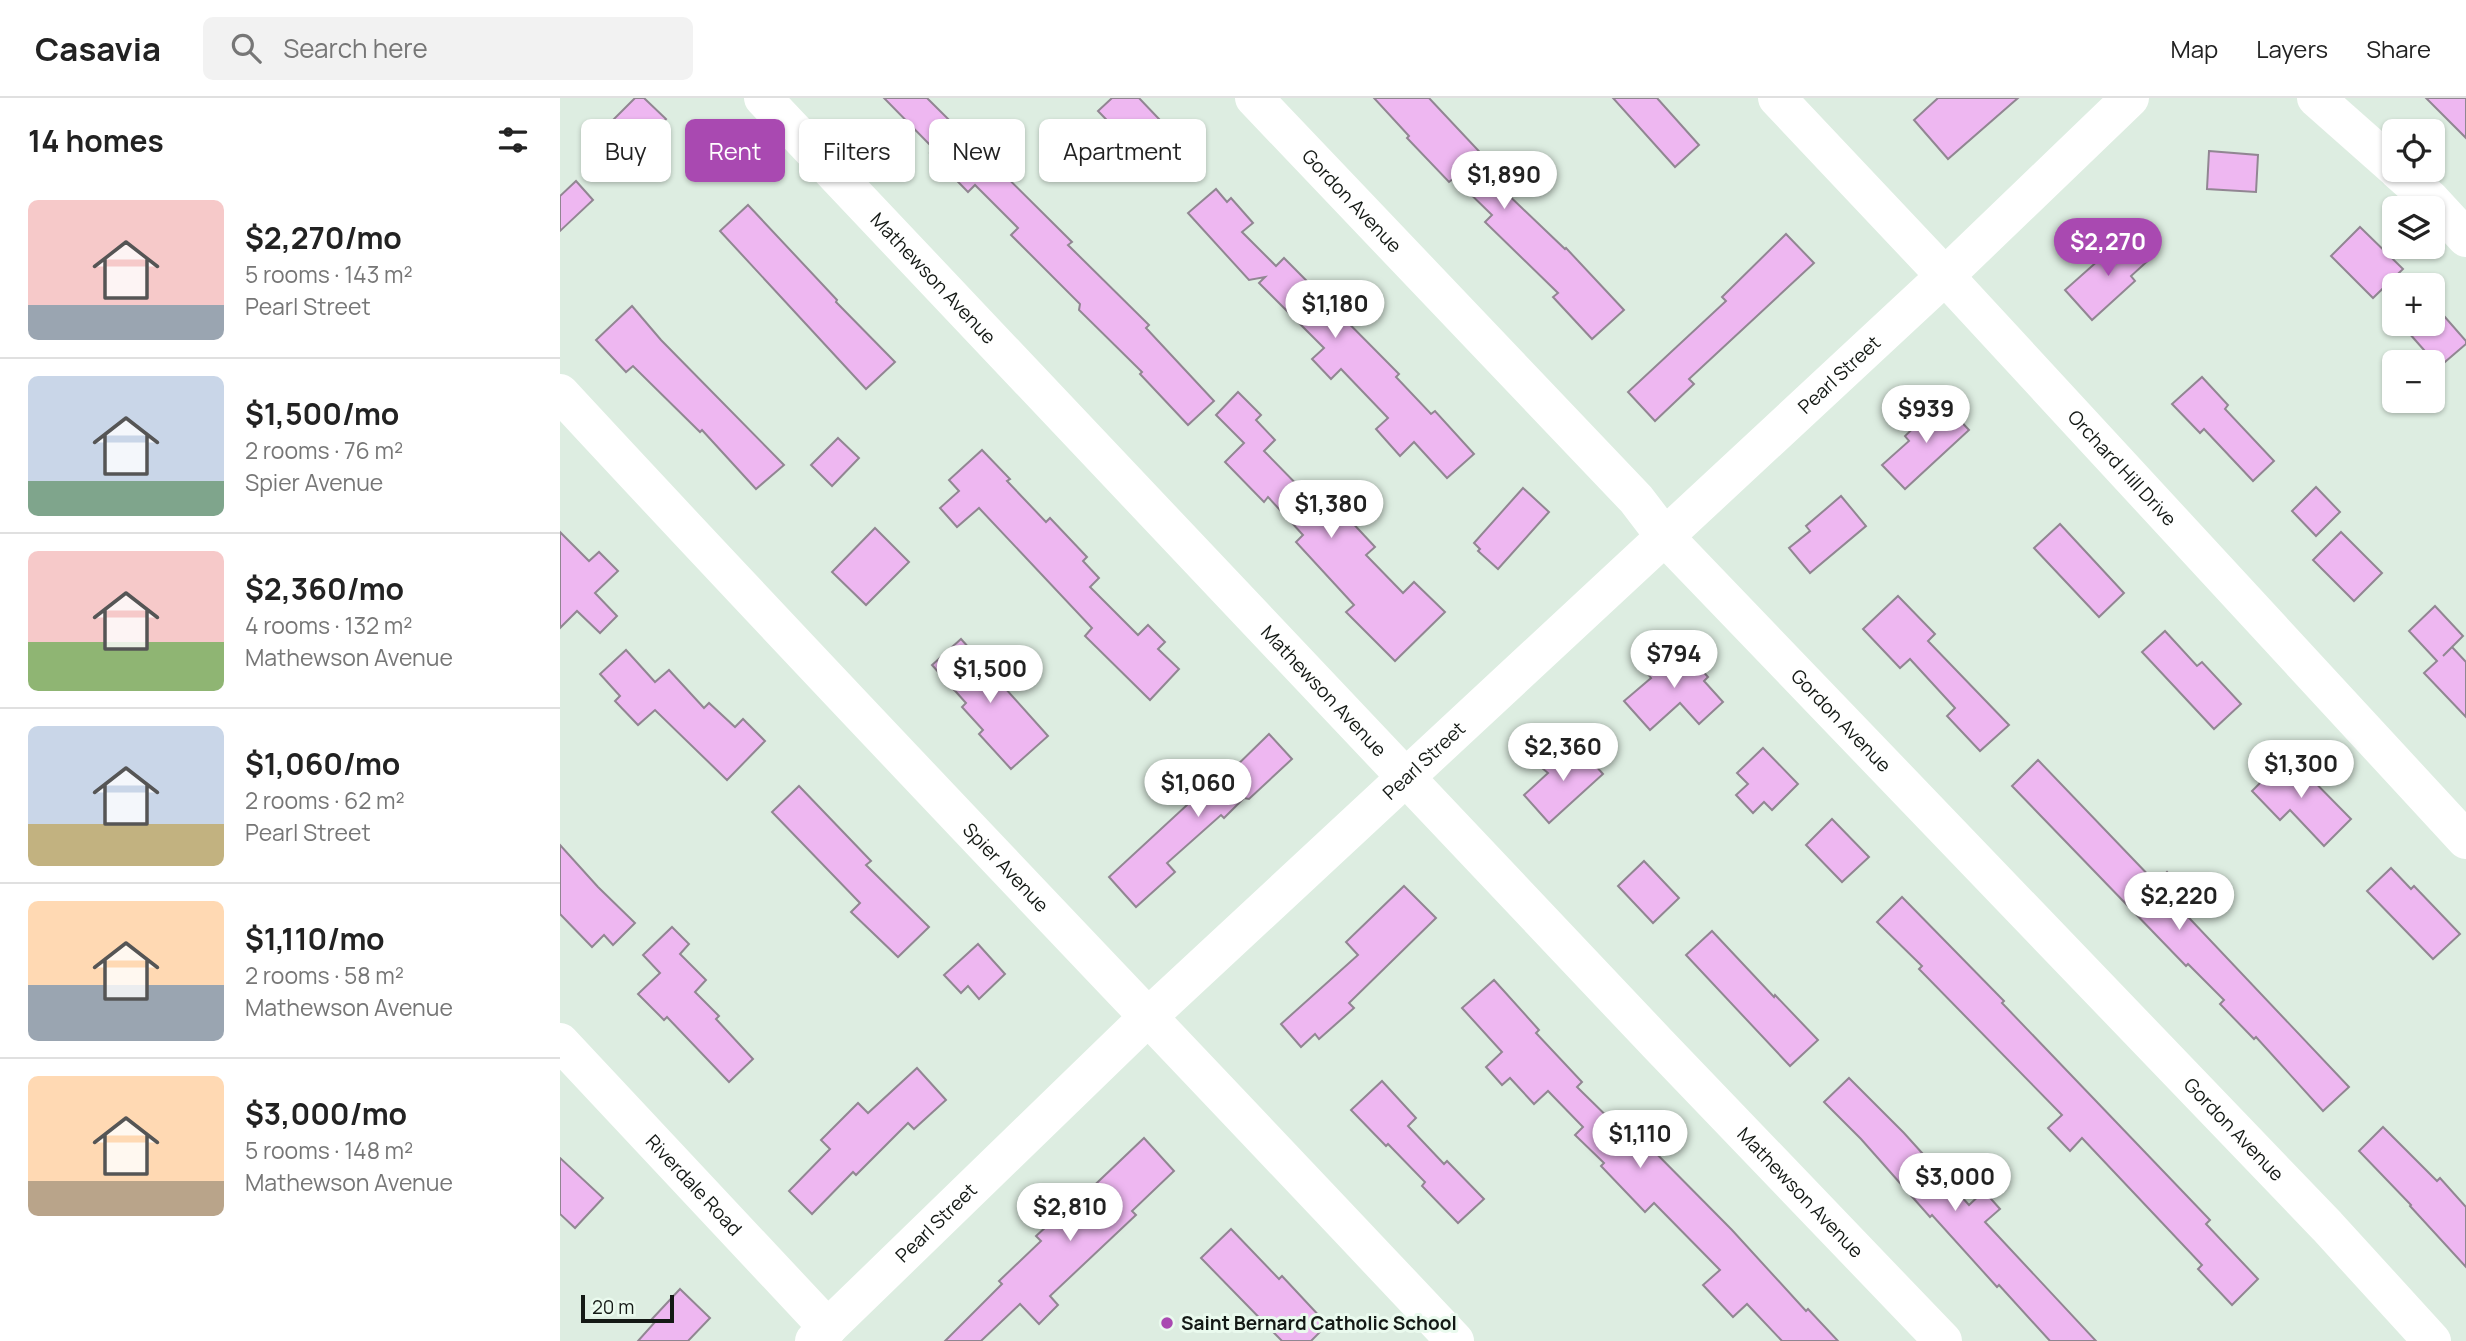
<!DOCTYPE html>
<html lang="en">
<head>
<meta charset="utf-8">
<style>
	body { margin:0; font-family:Manrope,sans-serif; background:#f2f2f2; color:#222; height:100vh; display:flex; flex-direction:column; font-size:26px; white-space:nowrap }
	* { box-sizing:border-box; margin:0 }
	p { font-size:23px; color:#767676 }
	.icon { flex:none; width:38px; height:38px; fill:none; stroke:currentColor; stroke-width:2; stroke-linecap:round; stroke-linejoin:round }
	.map { position:relative; flex:1; overflow:hidden }
	.side { display:flex; flex-direction:column; background:#fff; width:560px }
	.side>* { flex:none }
	.hud { position:absolute; left:21px; top:21px; width:665px; height:63px; display:flex; gap:14px }
	.fabs { position:absolute; left:1822px; top:21px; display:grid; gap:14px }
	.fabs a { display:grid; place-items:center; width:63px; height:63px; border-radius:10px; background:#fff; box-shadow:0 2px 5px #0004; font-size:35px }
	.scale { position:absolute; left:21px; bottom:18px; width:93px; box-sizing:border-box; padding-left:7px; border:4px solid #141915; border-top:0; font-size:19px; line-height:24px; white-space:nowrap; color:#141915; -webkit-text-stroke:5px #eafaee; paint-order:stroke }
	.price { position:absolute; translate:-50% -60px; padding:0 16px; border-radius:24px; background:#fff; color:#222; font-size:23px; line-height:46px; filter:drop-shadow(0 2px 4px #0008) }
	.price::after { content:''; position:absolute; left:50%; top:42px; width:21px; height:16px; margin-left:-10px; background:inherit; clip-path:polygon(0 0,100% 0,50% 100%) }
	.price.current { background:#a949b1; color:#fff }
	ul { padding:0; list-style:none }
	li { display:flex; align-items:center; gap:21px; height:175px; padding:0 28px }
	li+li { border-top:2px solid #e0e0e0 }
	li span { display:grid; place-items:center; flex:none; width:196px; height:140px; border-radius:10px; color:#555 }
	li>.icon { margin-inline-start:auto }
	span .icon { width:84px; height:84px; fill:#fffc; stroke-width:1 }
	li b { font-size:30px }
	h2 { display:flex; justify-content:space-between; align-items:center; height:84px; padding:0 28px; font-size:30px }
	.chip { padding:0 24px; border-radius:10px; background:#fff; box-shadow:0 2px 5px #0004; font-size:24px; line-height:63px }
	.chip.current { background:#a949b1; color:#fff }
	header { display:flex; align-items:center; gap:42px; box-sizing:border-box; height:98px; padding:0 35px; background:#fff; border-bottom:2px solid #e0e0e0 }
	header strong { font-size:33px }
	nav { display:flex; gap:38px; margin-inline-start:auto; font-size:24px }
	.search { width:490px; height:63px; background:#f2f2f2; display:flex; align-items:center; gap:18px; box-sizing:border-box; padding:0 24px; border-radius:10px; color:#767676; font-size:26px }
	main { display:flex; flex:1; min-height:0 }
	.map>svg:first-child { display:block }
</style>
</head>
<body>
<header>
<strong>Casavia</strong>
<div class="search"><svg class="icon" aria-label="search" viewBox="0 0 24 24"><circle cx="10" cy="10" r="6"/><path d="M15 15l6 6"/></svg>Search here</div>
<nav><a>Map</a><a>Layers</a><a>Share</a></nav>
</header>
<main>
<section class="side">
<h2>14 homes<svg class="icon" aria-label="filters" viewBox="0 0 24 24"><path d="M4 7h16M4 17h16"/><circle cx="9" cy="7" r="2"/><circle cx="15" cy="17" r="2"/></svg></h2>
<ul>
<li><span style="background:linear-gradient(#f6c9c9 75%,#9aa5b1 0)"><svg class="icon" aria-label="home" viewBox="0 0 24 24"><path d="M3 11l9-7 9 7M6 9v11h12V9"/></svg></span><div><b>$2,270/mo</b><p>5 rooms · 143 m²</p><p>Pearl Street</p></div></li>
<li><span style="background:linear-gradient(#c9d6e8 75%,#7fa58c 0)"><svg class="icon" aria-label="home" viewBox="0 0 24 24"><path d="M3 11l9-7 9 7M6 9v11h12V9"/></svg></span><div><b>$1,500/mo</b><p>2 rooms · 76 m²</p><p>Spier Avenue</p></div></li>
<li><span style="background:linear-gradient(#f6c9c9 65%,#8fb573 0)"><svg class="icon" aria-label="home" viewBox="0 0 24 24"><path d="M3 11l9-7 9 7M6 9v11h12V9"/></svg></span><div><b>$2,360/mo</b><p>4 rooms · 132 m²</p><p>Mathewson Avenue</p></div></li>
<li><span style="background:linear-gradient(#c9d6e8 70%,#c2b280 0)"><svg class="icon" aria-label="home" viewBox="0 0 24 24"><path d="M3 11l9-7 9 7M6 9v11h12V9"/></svg></span><div><b>$1,060/mo</b><p>2 rooms · 62 m²</p><p>Pearl Street</p></div></li>
<li><span style="background:linear-gradient(#ffd9b3 60%,#9aa5b1 0)"><svg class="icon" aria-label="home" viewBox="0 0 24 24"><path d="M3 11l9-7 9 7M6 9v11h12V9"/></svg></span><div><b>$1,110/mo</b><p>2 rooms · 58 m²</p><p>Mathewson Avenue</p></div></li>
<li><span style="background:linear-gradient(#ffd9b3 75%,#b9a48a 0)"><svg class="icon" aria-label="home" viewBox="0 0 24 24"><path d="M3 11l9-7 9 7M6 9v11h12V9"/></svg></span><div><b>$3,000/mo</b><p>5 rooms · 148 m²</p><p>Mathewson Avenue</p></div></li>
</ul>
</section>
<div class="map">
<svg width="1906" height="1243" viewBox="0 0 1906 1243">
	<rect width="100%" height="100%" fill="#ddede1"/>
	<g fill="#eeb7f1" stroke="#918692" stroke-width="2">
		<path d="M75,0h9l22,21 -44,45 -20,-20 11,-12 -6,-6z"/>
		<path d="M324,0h43l145,144 -4,3 81,80 -3,3 68,73 -26,24 -48,-51 2,-2 -63,-62 1,-6 -69,-69 7,-7 -43,-43 -7,7 -38,-39 4,-4z"/>
		<path d="M552,0h27l41,43 -28,26 -54,-56z"/>
		<path d="M814,0h55l77,82 -6,7 65,62 1,-1 58,62 -32,29 -39,-42 5,-4 -73,-71 7,-7 -38,-37 -5,4 -42,-44 2,-2z"/>
		<path d="M1053,0h44l42,47 -24,22z"/>
		<path d="M1378,0h80l-70,61 -34,-39z"/>
		<path d="M1866,0h40v40z"/>
		<path d="M1649,53l49,4 -2,37 -49,-3z"/>
		<path d="M16,83l17,19 -33,31v-35z"/>
		<path d="M656,91l11,13 4,-4 22,25 -11,9 34,34 8,-8 115,116 -3,3 35,37 4,-3 39,43 -27,24 -33,-36 -14,14 -24,-27 12,-11 -47,-49 -10,10 -19,-20 12,-11 -65,-65 6,-6 -16,3 -61,-67z"/>
		<path d="M188,107l89,95 -1,2 59,60 -29,27 -146,-158z"/>
		<path d="M1800,129l43,42 -30,29 -42,-42z"/>
		<path d="M1226,136l28,29 -125,116 5,5 -39,37 -27,-29 98,-91 -4,-4z"/>
		<path d="M1572,138l20,21 -21,19 4,5 -43,39 -27,-30 44,-39 2,4z"/>
		<path d="M72,208l29,34 123,125 -28,24 -54,-59 -2,2 -67,-66 -7,6 -30,-32z"/>
		<path d="M1877,210l29,33v3l-27,23 -30,-34 11,-9h12v-12z"/>
		<path d="M1642,279l26,28 -3,4 49,52 -21,20 -49,-52 -4,4 -28,-29z"/>
		<path d="M678,294l23,23 -5,5 19,20 -11,11 46,47 10,-10 55,59 -9,8 37,38 11,-11 31,30 -50,49 -49,-49 8,-7 -58,-63 7,-7 -35,-38 -4,5 -39,-40 19,-19 -28,-28z"/>
		<path d="M1382,303l27,29 -64,59 -23,-24 27,-24 -4,-5z"/>
		<path d="M278,340l21,20 -27,28 -21,-21z"/>
		<path d="M422,352l28,29 -3,2 39,41 4,-4 37,39 -4,4 16,17 -9,9 48,48 10,-10 17,17 -7,7 21,20 -29,31 -65,-64 7,-8 -113,-120 -22,19 -17,-19 19,-17 -10,-11z"/>
		<path d="M1756,389l24,25 -24,24 -24,-25z"/>
		<path d="M963,390l26,24 -51,57 -20,-18 2,-2 -6,-6z"/>
		<path d="M1281,398l25,30 -56,47 -21,-25 21,-17 -4,-5z"/>
		<path d="M1500,426l64,69 -25,24 -65,-69z"/>
		<path d="M315,430l34,34 -43,43 -34,-33z"/>
		<path d="M0,434l29,29 10,-9 19,19 -23,22 22,23 -17,17 -23,-22 -17,17z"/>
		<path d="M1781,434l41,41 -28,28 -41,-41z"/>
		<path d="M1338,498l37,38 -7,7 81,84 -29,26 -33,-35 8,-8 -45,-49 -10,9 -37,-39z"/>
		<path d="M1875,508l28,30 -20,20 9,-9 14,15v55l-42,-44 13,-12 -28,-30z"/>
		<path d="M1605,533l32,35 5,-4 39,42 -27,25 -72,-77z"/>
		<path d="M401,541l87,97 -37,33 -32,-35 4,-4 -21,-23 4,-4 -34,-38z"/>
		<path d="M1119,546l29,33 -4,4 19,21 -24,22 -19,-21 -30,27 -26,-29 27,-23 -4,-5z"/>
		<path d="M66,552l29,32 14,-12 35,38 5,-5 26,24 8,-8 22,22 -38,39 -72,-70 -17,15 -23,-24 5,-5 -20,-22z"/>
		<path d="M709,636l23,25 -43,40 -5,-1 -20,20 -3,-3 -54,48 8,9 -39,35 -27,-30 91,-84 -6,-6 21,-20 10,10z"/>
		<path d="M1018,648l25,28 -54,49 -25,-28 24,-22 -6,-5 22,-20 5,6z"/>
		<path d="M1203,650l35,36 -26,26 -8,-8 -11,11 -17,-18 12,-11 -11,-11z"/>
		<path d="M1728,657l63,64 -27,27 -34,-36 -10,10 -28,-29z"/>
		<path d="M1478,662l118,123 11,-11 18,19 -11,11 175,185 -26,24 -67,-74 -2,2 -34,-35 4,-4 -36,-36 -2,2 -174,-180z"/>
		<path d="M239,688l72,75 -5,4 63,62 -31,30 -47,-45 9,-9 -88,-91z"/>
		<path d="M1272,721l37,38 -27,25 -36,-37z"/>
		<path d="M0,747l38,42 37,36 -22,22 -9,-10 -12,12 -32,-33z"/>
		<path d="M1084,763l35,37 -26,25 -35,-37z"/>
		<path d="M1831,770l20,21 3,-3 46,48 -27,25 -66,-68z"/>
		<path d="M844,788l32,32 -87,85 5,5 -35,31 -4,-5 -14,13 -20,-23 77,-69 -12,-13z"/>
		<path d="M1342,799l102,104 -2,2 208,217 -4,4 52,55 -26,26 -34,-36 4,-4 -120,-127 -12,13 -22,-23 14,-13 -143,-146 3,-3 -45,-44z"/>
		<path d="M112,829l17,17 -9,10 26,26 -11,12 24,24 -3,3 37,40 -24,23 -62,-65 -3,3 -26,-26 22,-21 -17,-18z"/>
		<path d="M1152,833l62,66 1,-2 43,45 -28,26 -104,-111z"/>
		<path d="M418,846l27,30 -26,25 -11,-13 -7,7 -17,-18z"/>
		<path d="M934,882l45,50 -3,3 46,49 -5,5 51,50 6,-6 98,99 74,81 2,-2 30,32h-56l-35,-37 -14,13 -30,-32 17,-15 -66,-67 -9,9 -44,-46 3,-3 -29,-28 8,-8 -35,-36 -14,13 -24,-26 -8,7 -16,-18 16,-15 -40,-44z"/>
		<path d="M357,970l29,32 -32,29 -6,-6 -52,52 -3,-3 -41,42 -23,-23 41,-42 -9,-9 37,-37 10,10z"/>
		<path d="M1289,980l55,55 65,72 15,-14 16,18 -15,13 111,119h-46l-51,-56 -2,2 -65,-72 -2,2 -69,-78 -37,-37z"/>
		<path d="M822,983l34,37 -8,8 36,38 3,-3 37,38 -26,24 -36,-37 3,-4 -37,-38 -2,2 -35,-36z"/>
		<path d="M1823,1029l54,54 3,-3 26,29v60l-56,-61 1,-1 -52,-54z"/>
		<path d="M584,1040l30,33 -42,40 4,4 -86,81 8,9 -19,19 -19,-20 -39,37h-36l57,-57 -3,-3 42,-40 -5,-5 22,-20 2,2z"/>
		<path d="M0,1060l43,40 -28,30 -15,-14z"/>
		<path d="M671,1131l48,50 3,-3 42,45 -5,5 3,4 -11,11h-29l-81,-83z"/>
		<path d="M120,1191l30,29 -22,23h-50l17,-19 -3,-3z"/>
	</g>
	<g fill="none" stroke-linecap="round" stroke-linejoin="round">
		<g stroke="#fff" stroke-width="38">
			<path id="s1" d="M203,0l895,946 285,297"/>
			<path id="s2" d="M694,0l382,401 29,38 662,689 105,115"/>
			<path id="s3" d="M1217,0l168,178 521,564"/>
			<path d="M1756,0l78,69"/>
			<path d="M1837,72l34,30 35,38"/>
			<path id="s4" d="M0,295c295,319 597,631 895,948"/>
			<path id="s5" d="M0,944l268,286"/>
			<path id="s6" d="M254,1243l335,-325 796,-740 185,-178"/>
		</g>
	</g>
	<circle fill="#a949b1" stroke="#eafaee" stroke-width="2.5" cx="607" cy="1225" r="7"/>
	<g text-anchor="middle" dominant-baseline="central" stroke-width="6" stroke-linejoin="round" paint-order="stroke">
		<g font-size="19" fill="#141915" stroke="#eafaee">
			<text stroke="none"><textPath href="#s2" startOffset="142">Gordon Avenue</textPath></text>
			<text stroke="none"><textPath href="#s1" startOffset="248">Mathewson Avenue</textPath></text>
			<text stroke="none"><textPath href="#s6" startOffset="1409">Pearl Street</textPath></text>
			<text stroke="none"><textPath href="#s3" startOffset="506">Orchard Hill Drive</textPath></text>
			<text stroke="none"><textPath href="#s1" startOffset="816">Mathewson Avenue</textPath></text>
			<text stroke="none"><textPath href="#s2" startOffset="856">Gordon Avenue</textPath></text>
			<text stroke="none"><textPath href="#s6" startOffset="842">Pearl Street</textPath></text>
			<text stroke="none"><textPath href="#s4" startOffset="651">Spier Avenue</textPath></text>
			<text stroke="none"><textPath href="#s2" startOffset="1423">Gordon Avenue</textPath></text>
			<text stroke="none"><textPath href="#s5" startOffset="196">Riverdale Road</textPath></text>
			<text stroke="none"><textPath href="#s1" startOffset="1508">Mathewson Avenue</textPath></text>
			<text stroke="none"><textPath href="#s6" startOffset="170">Pearl Street</textPath></text>
		</g>
		<g font-size="19" font-weight="bold" fill="#141915" stroke="#eafaee" text-anchor="start">
			<text x="621" y="1225">Saint Bernard Catholic School</text>
		</g>
	</g>
</svg>
<div class="fabs">
<a><svg class="icon" aria-label="locate" viewBox="0 0 24 24"><circle cx="12" cy="12" r="6"/><path d="M12 2v4M12 18v4M2 12h4M18 12h4"/></svg></a>
<a><svg class="icon" aria-label="layers" viewBox="0 0 24 24"><path d="M12 4l9 5-9 5-9-5zM3 14l9 5 9-5"/></svg></a>
<a>+</a>
<a>−</a>
</div>
<div class="scale">20 m</div>
<b class="price" style="left:944px;top:113px">$1,890</b>
<b class="price current" style="left:1548px;top:180px">$2,270</b>
<b class="price" style="left:775px;top:242px">$1,180</b>
<b class="price" style="left:1366px;top:347px">$939</b>
<b class="price" style="left:771px;top:442px">$1,380</b>
<b class="price" style="left:1114px;top:592px">$794</b>
<b class="price" style="left:430px;top:607px">$1,500</b>
<b class="price" style="left:1003px;top:685px">$2,360</b>
<b class="price" style="left:1741px;top:702px">$1,300</b>
<b class="price" style="left:638px;top:721px">$1,060</b>
<b class="price" style="left:1619px;top:834px">$2,220</b>
<b class="price" style="left:1080px;top:1072px">$1,110</b>
<b class="price" style="left:1395px;top:1115px">$3,000</b>
<b class="price" style="left:510px;top:1145px">$2,810</b>
<div class="hud">
<a class="chip">Buy</a>
<a class="chip current">Rent</a>
<a class="chip">Filters</a>
<a class="chip">New</a>
<a class="chip">Apartment</a>
</div>
</div>
</main>
</body>
</html>
